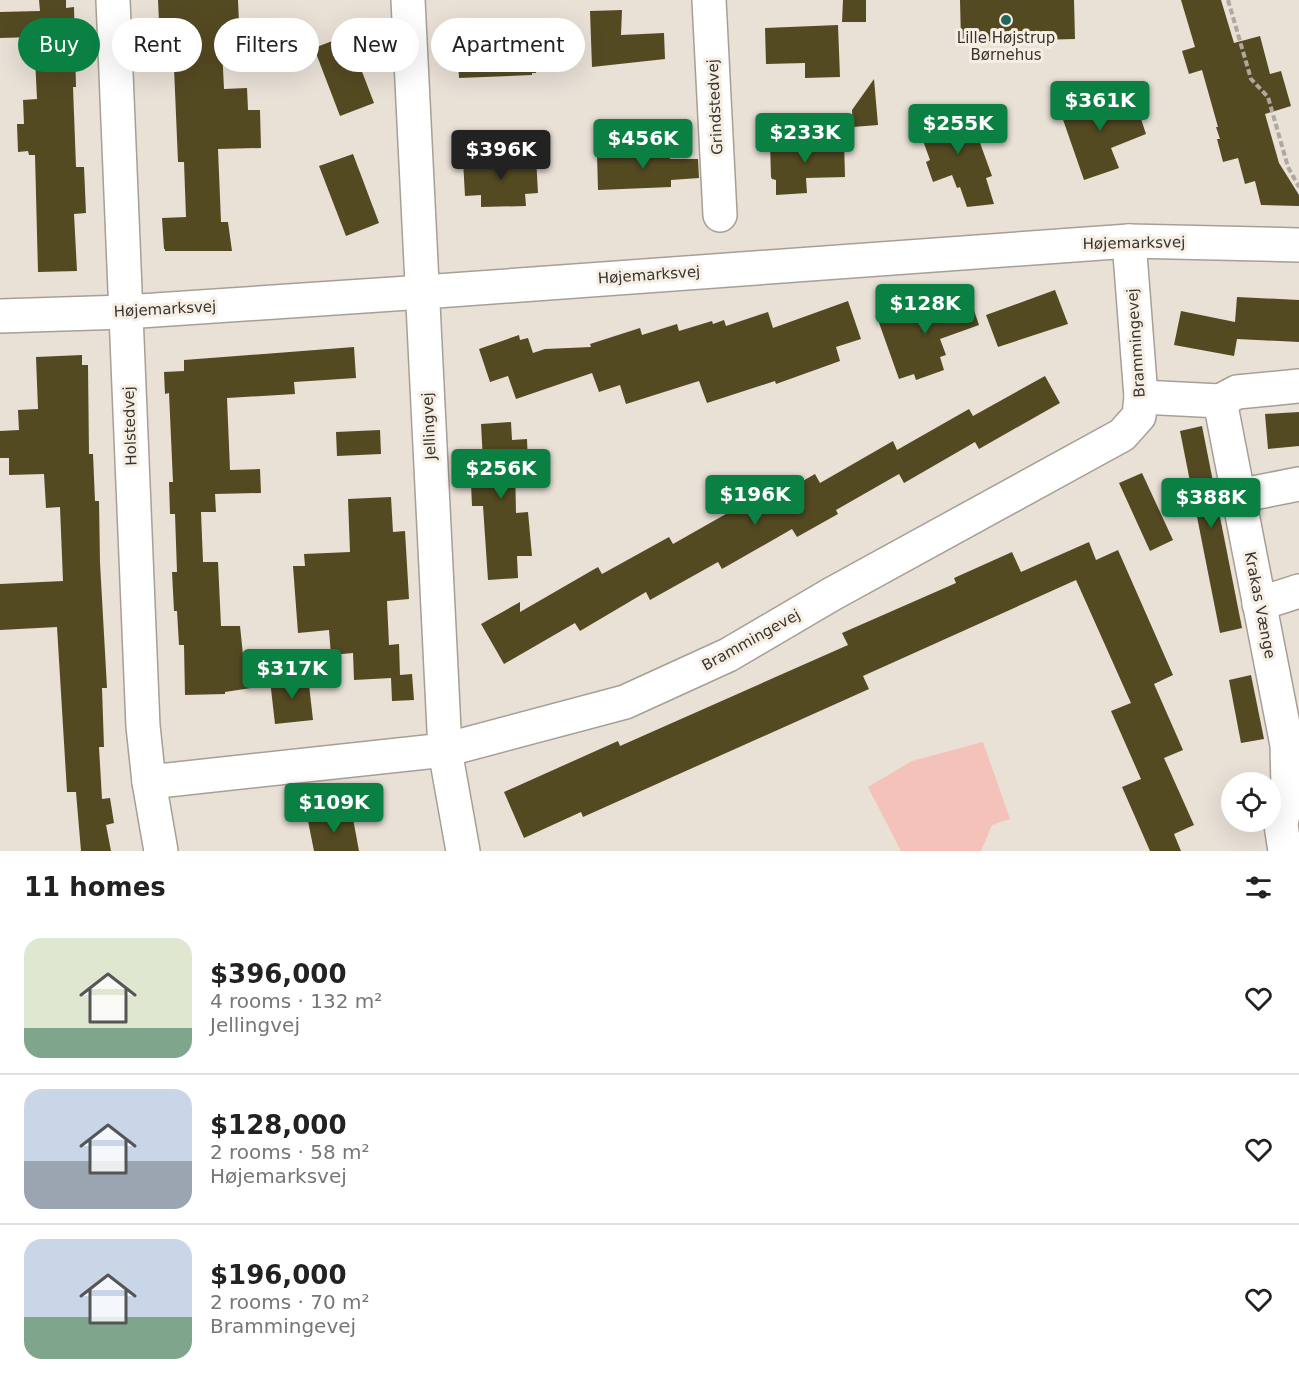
<!DOCTYPE html>
<html lang="en">
<head>
<meta charset="utf-8">
<style>
	body { margin:0; font-family:"DejaVu Sans",sans-serif; background:#f2f2f2; color:#222; height:100vh; display:flex; flex-direction:column; font-size:22px; white-space:nowrap }
	* { box-sizing:border-box; margin:0 }
	p { font-size:20px; color:#767676 }
	.icon { flex:none; width:33px; height:33px; fill:none; stroke:currentColor; stroke-width:2; stroke-linecap:round; stroke-linejoin:round }
	.map { position:relative; height:851px; overflow:hidden }
	.drawer { display:flex; flex-direction:column; background:#fff; flex:1 }
	.drawer>* { flex:none }
	.top-card { position:absolute; left:18px; top:18px; width:600px; height:54px; display:flex; gap:12px }
	.tools { position:absolute; left:1221px; top:772px; display:grid; gap:12px }
	.tools a { display:grid; place-items:center; width:60px; height:60px; border-radius:50%; background:#fff; box-shadow:0 6px 24px #0002; font-size:30px }
	.price { position:absolute; translate:-50% -51px; padding:0 14px; border-radius:6px; background:#0b8043; color:#fff; font-size:20px; line-height:39px; filter:drop-shadow(0 2px 3px #0008) }
	.price::after { content:''; position:absolute; left:50%; top:36px; width:18px; height:14px; margin-left:-9px; background:inherit; clip-path:polygon(0 0,100% 0,50% 100%) }
	.price.selected { background:#222; color:#fff }
	ul { padding:0; list-style:none }
	li { display:flex; align-items:center; gap:18px; height:150px; padding:0 24px }
	li+li { border-top:2px solid #e0e0e0 }
	li span { display:grid; place-items:center; flex:none; width:168px; height:120px; border-radius:18px; color:#555 }
	li>.icon { margin-inline-start:auto }
	span .icon { width:72px; height:72px; fill:#fffc; stroke-width:1 }
	li b { font-size:26px }
	h2 { display:flex; justify-content:space-between; align-items:center; height:72px; padding:0 24px; font-size:26px }
	.chip { padding:0 21px; border-radius:27px; background:#fff; box-shadow:0 6px 24px #0002; font-size:21px; line-height:54px }
	.chip.selected { background:#0b8043; color:#fff }
	.map>svg:first-child { display:block }
</style>
</head>
<body>
<div class="map">
<svg width="1299" height="851" viewBox="0 0 1299 851">
	<rect width="100%" height="100%" fill="#e9e0d6"/>
	<path fill="#f4c2b9" d="M983,742l27,77 -18,6 -11,26h-80l-33,-64 44,-26z"/>
	<g fill="#544a22">
		<path d="M39,0h27v8l8,-1 2,80h-3l3,80h8l2,46 -12,1 3,57 -39,1 -3,-117h-6l-1,-4 -10,1 -1,-28h7l-1,-24 14,-1 -3,-62 -34,1v-26l40,-1z"/>
		<path d="M158,0h80l2,47 -18,1 2,41 23,-1 1,22h12l1,38 -43,1 3,73h7l4,29h-67v-2h-1l-2,-31 24,-1 -2,-55h-6l-5,-118h-13z"/>
		<path d="M843,0h23v22h-24z"/>
		<path d="M960,0h114l1,39 -114,3z"/>
		<path d="M1181,0h40l13,43 26,-7 10,38 11,-3 10,35 -26,8 14,49 20,32v11l-38,-1 -6,-24 -10,3 -7,-26 -15,4 -6,-23h3l-4,-12h2l-16,-57 -13,4 -7,-23 13,-4z"/>
		<path d="M622,10l-1,25 43,-2 1,26 -73,8 -2,-56z"/>
		<path d="M838,25l2,52 -35,1v-15l-39,1 -1,-36z"/>
		<path d="M348,35l26,68 -34,13 -26,-68z"/>
		<path d="M534,38l2,35h-4v2l-73,3 -2,-37z"/>
		<path d="M874,79l4,46 -25,2 -1,-17z"/>
		<path d="M1118,90l9,24 11,-4 8,24 -35,14 8,20 -35,12 -24,-69z"/>
		<path d="M967,107l25,69 -6,2 8,26 -27,3 -7,-20 -3,1 -5,-13 -19,7 -7,-20 4,-2 -13,-36z"/>
		<path d="M844,140l1,37 -39,1 1,15 -31,2v-15l-4,-1 -1,-2 -1,-34z"/>
		<path d="M670,151v8h28l1,19 -28,2v7l-73,3 -1,-36z"/>
		<path d="M353,154l26,69 -33,13 -27,-70z"/>
		<path d="M536,157l2,36 -13,1 1,12 -45,1v-12l-16,1 -2,-36z"/>
		<path d="M1055,290l13,34 -70,23 -12,-32z"/>
		<path d="M968,293l11,32 -39,14 6,16 -6,2 4,13 -28,10 -2,-6 -15,5 -21,-59 49,-18 2,5z"/>
		<path d="M1237,297l62,3v42l-62,-3 -3,17 -60,-11 7,-34 54,11z"/>
		<path d="M848,301l13,38 -25,8 4,14 -64,23 -1,-3 -68,22 -8,-22 -73,23 -6,-19 -21,7 -7,-19 -76,26 -8,-23 -18,6 -11,-33 40,-14 1,5 8,-2 5,15 12,-4 46,-2 -1,-3 50,-16 2,7 35,-11 2,7 33,-10 1,3 11,-4 2,6 42,-14 5,16z"/>
		<path d="M354,347l2,31 -62,4 1,12 -68,4 3,72 30,-1 1,24 -46,1 1,18h-15l2,50h15l3,64h19l4,38 17,-2 3,24 -39,6v2l-40,1 -1,-50h-5l-2,-34h-3l-2,-39h5l-2,-58h-5l-1,-32h4l-4,-89 -4,1 -1,-22 20,-1v-11z"/>
		<path d="M82,355v10h6l1,89h4l2,47h4l1,62 7,125h-5l2,59h-5l3,52 8,-1 4,25 -8,2 5,26h-30l-5,-59h-9l-10,-165 -57,3v-46l63,-3 -3,-74 -14,1 -2,-34 -35,1v-17h-9v-27l19,-1 -1,-20 20,-1 -2,-52z"/>
		<path d="M1045,376l15,27 -81,46 -4,-7 -71,41 -5,-9 -63,36 2,4 -41,23 -5,-8 -70,40 -4,-7 -68,38 -4,-8 -66,39 -5,-8 -71,41 -23,-40 39,-22v10l78,-45 4,7 67,-37 4,7 67,-38 5,8 70,-40 5,9 73,-42 4,9 72,-41 4,7z"/>
		<path d="M1299,412v34l-31,3 -3,-35z"/>
		<path d="M511,422l1,18 15,-1 1,26h-13l1,48 12,-1 4,44h-15l1,22 -30,2 -5,-74h-11l-2,-45h13l-2,-37z"/>
		<path d="M1202,426l40,202 -22,5 -40,-202z"/>
		<path d="M380,430l1,24 -44,2 -1,-24z"/>
		<path d="M1142,473l31,67 -23,11 -31,-68z"/>
		<path d="M391,497l2,35 12,-1 4,68 -22,2 2,44 10,-1 1,31 12,-1 2,26 -22,1 -1,-23 -37,2 -1,-27 -22,2 -2,-25 -31,3 -5,-67h12l-1,-12 46,-2 -2,-53z"/>
		<path d="M1089,542l7,18 22,-10 55,125 -19,9 29,66 -19,8 30,67 -20,9 7,17h-31l-28,-64 19,-8 -30,-68 20,-8 -55,-123 -213,96 6,13 -286,128 -2,-5 -57,26 -20,-46 114,-51 2,5 228,-101 -6,-12 114,-50 -2,-5 58,-26 9,20z"/>
		<path d="M1251,675l13,64 -23,4 -12,-63z"/>
		<path d="M308,676l5,44 -38,4 -5,-44z"/>
		<path d="M352,813l7,38h-45l-6,-30z"/>
	</g>
	<g fill="none" stroke-linecap="round" stroke-linejoin="round">
		<defs>
			<g id="minor">
				<path d="M113,0l30,726 6,56 12,69"/>
				<path d="M408,0l37,750 18,101"/>
				<path d="M709,0l11,215"/>
				<path d="M0,316l125,-4 298,-20 706,-51 170,4"/>
				<path d="M1141,397l79,4 67,344 1,43 -7,37 4,26"/>
				<path d="M1220,401l17,-9 62,-6"/>
				<path d="M1238,496l61,-12"/>
				<path d="M1259,604l40,-13"/>
				<path d="M149,782l296,-32 180,-48 103,-47 104,-61 290,-159 17,-19 2,-19 -12,-156"/>
			</g>
		</defs>
		<use href="#minor" stroke="#a79f95" stroke-width="36"/>
		<path stroke="#afa8a0" stroke-width="4" stroke-dasharray="6 3" stroke-linecap="butt" d="M1228,0l23,79 17,18 20,70 11,20"/>
		<use href="#minor" stroke="#fff" stroke-width="33"/>
	</g>
	<circle fill="#1f675c" stroke="#f6eee3" stroke-width="2" cx="1006" cy="20" r="6"/>
	<g text-anchor="middle" dominant-baseline="central" stroke-width="6" stroke-linejoin="round" paint-order="stroke">
		<g font-size="15" fill="#373430" stroke="#f6eee3">
			<text x="1006" y="38">Lille Højstrup<tspan x="1006" dy="17">Børnehus</tspan></text>
		</g>
		<g font-size="15" fill="#373430" stroke="#f6eee3">
			<text transform="translate(715 107) rotate(-93)">Grindstedvej</text>
			<text transform="translate(1134 243) rotate(-1)">Højemarksvej</text>
			<text transform="translate(649 275) rotate(-4)">Højemarksvej</text>
			<text transform="translate(165 309) rotate(-3)">Højemarksvej</text>
			<text transform="translate(1136 343) rotate(-94)">Brammingevej</text>
			<text transform="translate(130 426) rotate(-92)">Holstedvej</text>
			<text transform="translate(429 426) rotate(-93)">Jellingvej</text>
			<text transform="translate(1260 605) rotate(79)">Krakas Vænge</text>
			<text transform="translate(751 640) rotate(-29)">Brammingevej</text>
		</g>
	</g>
</svg>
<div class="tools">
<a><svg class="icon" aria-label="locate" viewBox="0 0 24 24"><circle cx="12" cy="12" r="6"/><path d="M12 2v4M12 18v4M2 12h4M18 12h4"/></svg></a>
</div>
<b class="price" style="left:1100px;top:132px">$361K</b>
<b class="price" style="left:958px;top:155px">$255K</b>
<b class="price" style="left:805px;top:164px">$233K</b>
<b class="price" style="left:643px;top:170px">$456K</b>
<b class="price selected" style="left:501px;top:181px">$396K</b>
<b class="price" style="left:925px;top:335px">$128K</b>
<b class="price" style="left:501px;top:500px">$256K</b>
<b class="price" style="left:755px;top:526px">$196K</b>
<b class="price" style="left:1211px;top:529px">$388K</b>
<b class="price" style="left:292px;top:700px">$317K</b>
<b class="price" style="left:334px;top:834px">$109K</b>
<div class="top-card">
<a class="chip selected">Buy</a>
<a class="chip">Rent</a>
<a class="chip">Filters</a>
<a class="chip">New</a>
<a class="chip">Apartment</a>
</div>
</div>
<section class="drawer">
<h2>11 homes<svg class="icon" aria-label="filters" viewBox="0 0 24 24"><path d="M4 7h16M4 17h16"/><circle cx="9" cy="7" r="2"/><circle cx="15" cy="17" r="2"/></svg></h2>
<ul>
<li><span style="background:linear-gradient(#dfe7d0 75%,#7fa58c 0)"><svg class="icon" aria-label="home" viewBox="0 0 24 24"><path d="M3 11l9-7 9 7M6 9v11h12V9"/></svg></span><div><b>$396,000</b><p>4 rooms · 132 m²</p><p>Jellingvej</p></div><svg class="icon" aria-label="heart" viewBox="0 0 24 24"><path d="M12 20l-8-8c-3-5 5-10 8-4 3-6 11-1 8 4z"/></svg></li>
<li><span style="background:linear-gradient(#c9d6e8 60%,#9aa5b1 0)"><svg class="icon" aria-label="home" viewBox="0 0 24 24"><path d="M3 11l9-7 9 7M6 9v11h12V9"/></svg></span><div><b>$128,000</b><p>2 rooms · 58 m²</p><p>Højemarksvej</p></div><svg class="icon" aria-label="heart" viewBox="0 0 24 24"><path d="M12 20l-8-8c-3-5 5-10 8-4 3-6 11-1 8 4z"/></svg></li>
<li><span style="background:linear-gradient(#c9d6e8 65%,#7fa58c 0)"><svg class="icon" aria-label="home" viewBox="0 0 24 24"><path d="M3 11l9-7 9 7M6 9v11h12V9"/></svg></span><div><b>$196,000</b><p>2 rooms · 70 m²</p><p>Brammingevej</p></div><svg class="icon" aria-label="heart" viewBox="0 0 24 24"><path d="M12 20l-8-8c-3-5 5-10 8-4 3-6 11-1 8 4z"/></svg></li>
</ul>
</section>
</body>
</html>
